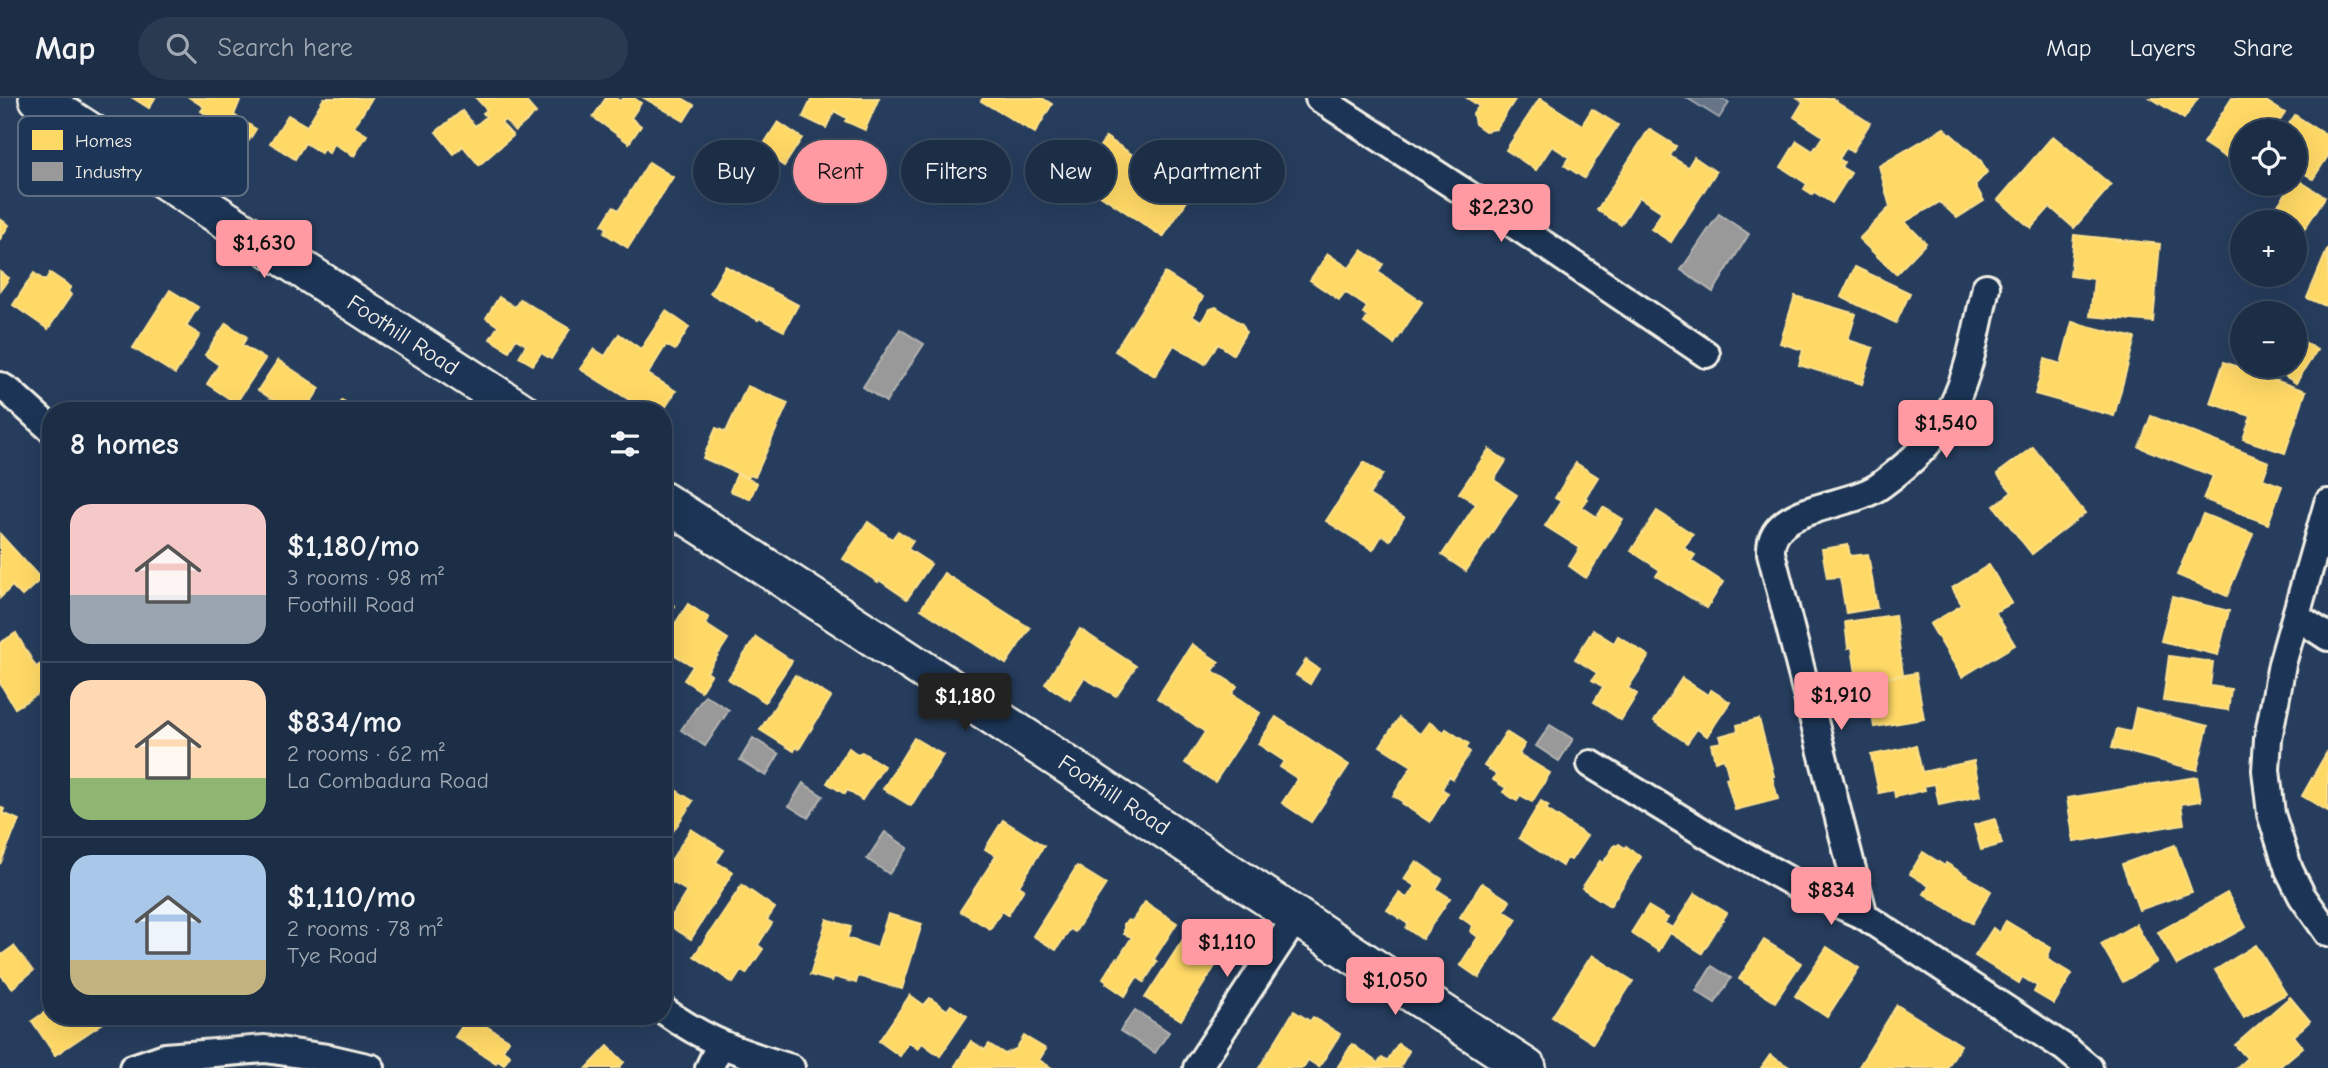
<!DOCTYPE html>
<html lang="en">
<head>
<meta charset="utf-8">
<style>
	body { margin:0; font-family:"Comic Neue",sans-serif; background:#293a51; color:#f1f3f6; height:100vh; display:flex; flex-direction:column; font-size:26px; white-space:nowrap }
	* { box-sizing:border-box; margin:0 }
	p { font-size:23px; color:#a0a8b3 }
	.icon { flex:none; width:38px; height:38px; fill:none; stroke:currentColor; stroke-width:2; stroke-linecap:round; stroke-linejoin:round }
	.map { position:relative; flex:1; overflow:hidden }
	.sheet { position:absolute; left:42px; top:304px; width:630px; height:623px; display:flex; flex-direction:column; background:#1c2e46; border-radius:28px; box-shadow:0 7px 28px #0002,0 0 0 2px #3a4a5f }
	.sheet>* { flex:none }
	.top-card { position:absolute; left:693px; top:42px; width:665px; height:63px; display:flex; gap:14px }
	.controls { position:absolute; left:2230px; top:21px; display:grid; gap:14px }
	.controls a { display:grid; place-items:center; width:77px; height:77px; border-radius:50%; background:#1c2e46; box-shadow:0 7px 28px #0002,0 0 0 2px #3a4a5f; font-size:35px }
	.price { position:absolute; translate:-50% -60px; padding:0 16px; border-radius:7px; background:#ff9aa2; color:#111; font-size:23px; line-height:46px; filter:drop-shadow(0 2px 4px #0008) }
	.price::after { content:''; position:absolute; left:50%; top:42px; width:21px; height:16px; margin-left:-10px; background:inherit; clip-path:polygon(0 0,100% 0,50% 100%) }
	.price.current { background:#222; color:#fff }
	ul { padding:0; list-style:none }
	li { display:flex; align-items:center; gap:21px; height:175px; padding:0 28px }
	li+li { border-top:2px solid #3a4a5f }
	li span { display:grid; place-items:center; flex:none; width:196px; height:140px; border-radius:21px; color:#555 }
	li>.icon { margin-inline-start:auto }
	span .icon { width:84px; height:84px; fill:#fffc; stroke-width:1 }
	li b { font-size:30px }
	h2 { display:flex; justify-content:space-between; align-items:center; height:84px; padding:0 28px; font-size:30px }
	.chip { padding:0 24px; border-radius:32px; background:#1c2e46; box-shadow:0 7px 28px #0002,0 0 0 2px #3a4a5f; font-size:24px; line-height:63px }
	.chip.current { background:#ff9aa2; color:#111 }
	header { display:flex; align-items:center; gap:42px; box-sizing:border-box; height:98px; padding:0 35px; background:#1c2e46; border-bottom:2px solid #3a4a5f }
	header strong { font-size:33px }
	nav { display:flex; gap:38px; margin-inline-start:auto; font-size:24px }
	.search { width:490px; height:63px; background:#293a51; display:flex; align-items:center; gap:18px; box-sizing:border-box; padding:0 24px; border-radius:38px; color:#a0a8b3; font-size:26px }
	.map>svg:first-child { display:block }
</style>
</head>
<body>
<header>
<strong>Map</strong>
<div class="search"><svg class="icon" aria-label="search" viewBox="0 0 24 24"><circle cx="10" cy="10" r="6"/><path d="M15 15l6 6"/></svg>Search here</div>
<nav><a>Map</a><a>Layers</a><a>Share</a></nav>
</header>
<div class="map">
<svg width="2328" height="970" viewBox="0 0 2328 970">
	<rect width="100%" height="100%" fill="#263d5d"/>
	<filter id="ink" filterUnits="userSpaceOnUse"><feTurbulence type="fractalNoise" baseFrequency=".0143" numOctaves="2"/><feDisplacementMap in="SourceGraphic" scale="14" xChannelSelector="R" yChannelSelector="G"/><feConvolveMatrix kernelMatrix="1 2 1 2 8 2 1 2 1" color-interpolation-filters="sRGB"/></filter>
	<g filter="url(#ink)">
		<path fill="#677588" stroke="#9fa7ae" stroke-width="2" d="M1687,0h34l8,5 -10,15z"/>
		<g fill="#ffd966" stroke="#fce08d" stroke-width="2">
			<path d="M133,0h22l-6,10z"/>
			<path d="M190,0h51l-7,17 22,14 -15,24 -28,-17 8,-12 -20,-13 3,-4z"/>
			<path d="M324,0h48l-18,29 13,8 -13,21 -20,-12 -5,9 -6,-4 -2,4 -16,-10 -10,16 -25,-16 18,-28 19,11z"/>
			<path d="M476,0h47l13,15 -21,18 -10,-11 -4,3 12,13 -34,29 -16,-19 -9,8 -18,-22 26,-21 13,15 11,-9 -3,-4 4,-3z"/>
			<path d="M606,0h10l5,3 2,-3h11l7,5 -10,15 10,8 -12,17 -36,-26z"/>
			<path d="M644,0h38l12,7 -10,16z"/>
			<path d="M812,0h67l-14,32 -20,-9 2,-3 -13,-7 -8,17 -23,-11z"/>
			<path d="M983,0h59l10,6 -17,29 -54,-32z"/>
			<path d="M1467,0h49l-20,31 -11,2 -10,-7 -2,-10 6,-8z"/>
			<path d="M1540,0l42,27 10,-16 26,16 -34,53 -20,-13 5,-8 -17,-11 -16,24 -30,-20z"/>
			<path d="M1798,0h33l39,25 -18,29 -6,-4 -7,11 5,3 -3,5 10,6 -19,30 -18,-11 -2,2 -8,-5 3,-5 -26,-17 16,-26 16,10 10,-15 -29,-19 9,-15z"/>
			<path d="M2151,0h47l-14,21z"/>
			<path d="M2232,0h29l24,15 -12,18h-31v37l-39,-25z"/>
			<path d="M2295,17l33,21v20l-15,23 -19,-12v-36h-10z"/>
			<path d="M778,24l24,16 -18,28 -24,-16z"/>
			<path d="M1944,30l37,33 6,11 -12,13 9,16 -27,17 -17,-16 -35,20 21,21 -30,31 -37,-35 31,-32 -11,-41z"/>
			<path d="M1649,31l27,17 -6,10 18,11 6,-10 22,15 -45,70 -20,-13 11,-17 -23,-15 -18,28 -24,-15z"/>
			<path d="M2053,38l58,49 -37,43 -24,-21 -19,21 -33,-28z"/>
			<path d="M1106,39l57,38 17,-26 29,19 -46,69 -85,-57z"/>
			<path d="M649,64l24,15 -45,71 -24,-15 3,-5 -5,-3 11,-18 6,3z"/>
			<path d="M2295,80l30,19 -23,36 -8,-5v-6h-9l-13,-8 20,-30h2z"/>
			<path d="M0,121l9,6 -9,14z"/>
			<path d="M2074,137l86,9 -7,78 -63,-6 4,-37 -24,-3z"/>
			<path d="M2328,150v59l-21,-9z"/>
			<path d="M1362,152l21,14 -5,8 44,30 -28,42 -30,-21 4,-6 -5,-4 4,-6 -22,-15 -6,8 -29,-20 18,-26 21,14z"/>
			<path d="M725,168l73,39 -14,26 -25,-13 -1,2 -48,-27z"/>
			<path d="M1855,169l55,26 -14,30 -55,-26z"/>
			<path d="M0,174l9,6 -9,13z"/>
			<path d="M34,175l11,8 5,-8 21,14 -3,4 3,4 -23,34 -35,-24z"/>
			<path d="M1165,175l38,24 -11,19 9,6 9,-13 6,-2 26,17 4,8 -13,22 -15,-10 -13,20 -31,-19 -19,31 -40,-25z"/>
			<path d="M170,192l28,17 -12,19 14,9 -25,39 -42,-26z"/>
			<path d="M1795,198l61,18 -8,26 25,8 -11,36 -63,-19 4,-15 -23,-7z"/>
			<path d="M499,199l16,10 5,-8 50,30 -19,30 -10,-6 -8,12 -14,-8 7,-12 -10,-6 -7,12 -19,-12 8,-13 -12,-8z"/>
			<path d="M666,213l23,16 -14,23 -9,-5 -18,29 28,17 -13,20h-16l-67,-42 14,-20 11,7 14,-22 22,15z"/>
			<path d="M2072,224l63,16 -21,78 -79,-22 10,-35 16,5z"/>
			<path d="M226,225l21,14 -5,8 23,14 -29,44 -29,-19 12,-19 -14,-10z"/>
			<path d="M2294,237l23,15 -21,33 -27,-17h25z"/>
			<path d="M278,262l42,28 -15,23h-7l-6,-4 -2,4 -32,-21z"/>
			<path d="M2224,264l82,29 -21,62 -42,-14 8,-23 -41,-13z"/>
			<path d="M747,288l41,17 -33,74 -5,-2 -2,3 -45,-20 13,-30 10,4z"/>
			<path d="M342,303l16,10h-23z"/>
			<path d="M2151,318l118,46 -6,17 19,7 -14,38 -65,-25 10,-23 -74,-29z"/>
			<path d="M2033,349l52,66 -53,41 -38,-48 18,-14 -15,-18z"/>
			<path d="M1489,351l17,12 -12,19 23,15 -51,76 -24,-16 34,-51 -17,-11z"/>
			<path d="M1364,364l19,12 -14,21 35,22 -14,23 -8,-5 -9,15 -47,-29z"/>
			<path d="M1576,365l22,14 -13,21 3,1 -6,8 15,10 6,-10 20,12 -37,59 -17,-12 11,-18 -35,-22 16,-25 -6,-3z"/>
			<path d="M737,376l20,9 -7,16 -20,-8z"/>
			<path d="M1657,413l36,23 -9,14 11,7 -4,6 32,21 -16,26 -51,-32 4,-6 -29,-19z"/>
			<path d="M2203,416l50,20 -26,62 -50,-21z"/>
			<path d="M868,424l24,17 6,-8 15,10 -5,8 23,15 -24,35 -28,-19 -1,2 -35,-23z"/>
			<path d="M0,436l41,45 -19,17 -10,-10 -12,12z"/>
			<path d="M1848,447l2,11 18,-2 9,54 -31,5 -6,-36 -13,1 -5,-29z"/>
			<path d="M1989,467l23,38 -17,9 20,33 -53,32 -32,-53 32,-19 -10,-17z"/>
			<path d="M944,475l86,55 -24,36 -85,-55z"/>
			<path d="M2172,499l57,14 -11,44 -57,-14z"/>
			<path d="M663,501l12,7 -12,18z"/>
			<path d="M688,506l21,14 -4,6 23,15 -21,33 4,3 -10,16 -17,-11 9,-14 -30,-18v-6z"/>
			<path d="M1895,517l8,60 -46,6 -5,-34 -4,1 -3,-26z"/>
			<path d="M1080,531l56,37 -20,30 -32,-18 -14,22 -25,-16z"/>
			<path d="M1593,532l21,13 4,-7 31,20 -21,32 9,6 -16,26 -27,-18 9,-15 -11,-7 5,-7 -22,-14z"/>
			<path d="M16,535l20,34 8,-5 7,10v14l-36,22 -15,-25v-40z"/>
			<path d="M756,539l36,24 -27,41 -37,-23z"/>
			<path d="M1192,546l27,18 -6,9 24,15 -5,8 28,19 -45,69 -30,-19 20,-31 -48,-34z"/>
			<path d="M2169,558l44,6 -3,24 21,3 -3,21 -65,-9z"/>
			<path d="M1306,562l13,9 -9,15 -14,-9z"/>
			<path d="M1916,575l8,46 -50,8 -8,-45z"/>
			<path d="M795,577l36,22 -32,52 -3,-2 -2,4 -34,-21z"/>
			<path d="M1682,580l26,17 3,-5 19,12 -23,34 -10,-7 -10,14 -33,-22z"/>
			<path d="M2136,610l72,18 -11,44 -85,-22 5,-19 14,3z"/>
			<path d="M1276,619l73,48 -38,57 -29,-19 16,-24 -18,-12 4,-6 -26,-17z"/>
			<path d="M1399,620l21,16 9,-12 15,10 2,-3 23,15 -3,5 4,3 -17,27 -4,-3 -7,13 6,4 -18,29 -28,-18 1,-2 -10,-6 19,-30 -32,-20z"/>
			<path d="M1759,621l15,57h-2l6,23 -43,11 -9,-32 3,-1 -5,-19 -9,3 -4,-17 11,-2 -2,-6 18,-5 -1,-6z"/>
			<path d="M1506,634l19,12 -6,10 31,19 -18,29 -12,-7 -3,6 -14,-9 3,-4 -13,-8 3,-6 -12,-8z"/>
			<path d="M914,640l29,17 -32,51 -28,-17z"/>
			<path d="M1916,648l6,26 52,-11 7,35 -42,9 -4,-21 -11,2 1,4 -30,7 -1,-7 -15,3 -8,-38z"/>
			<path d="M849,650l8,6 5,-2 22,14 -22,34 -15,-10 -2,4 -18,-11z"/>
			<path d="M2328,652v61l-26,-15z"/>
			<path d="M2197,679l4,24 -20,3 3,20 -110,18 -7,-44z"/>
			<path d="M663,684l30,19 -29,44h-1z"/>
			<path d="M1541,703l8,5 -3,3 41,27 -16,24 -4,-2 -5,8 -43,-28z"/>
			<path d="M0,709l4,2 -1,4 16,7 -19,44z"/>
			<path d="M1995,721l7,25 -21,6 -7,-25z"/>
			<path d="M1003,722l41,26 -25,40 5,3 -16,26 -6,-4 -12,18 -30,-18 36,-55 -11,-7z"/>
			<path d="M691,731l33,21 -8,12 17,10 -42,67 -24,-15 20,-33 -24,-14v-4z"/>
			<path d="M1619,746l6,4 1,-2 15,11 -31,49 -28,-18 18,-27 3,2 12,-18 2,1z"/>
			<path d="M2175,747l17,47 -53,18 -17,-46z"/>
			<path d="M1923,754l22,14 1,-3 45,28 -19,32 -48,-29 5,-8 -19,-12z"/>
			<path d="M1416,763l26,18 -6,10 14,9 -28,41 -16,-11 2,-4 -21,-14 12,-17 8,5 8,-12 -11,-7z"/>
			<path d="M1077,768l29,18 -31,48 -5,-3 -14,21 -23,-14z"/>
			<path d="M1482,785l28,18 -6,10 13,8 -38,59 -19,-13 18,-28 -8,-6 3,-5 -13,-9z"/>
			<path d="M742,787l33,23 -8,12 5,3 -14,22 5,4 -17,25 -5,-3 -8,12 -39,-27z"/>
			<path d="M1695,795l32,20 -25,40 -32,-20 -11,18 -28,-18 17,-27 20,12 -4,5 9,5z"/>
			<path d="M2227,795l19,34 -69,38 -19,-33z"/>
			<path d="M1145,804l32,21 -23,36 3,3 -13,20 -7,-5 -12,19 -19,-13 1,-2 -4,-3 7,-11 4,2 -3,-3 5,-8 2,1 14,-22 -8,-3v-10l4,-4 4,1z"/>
			<path d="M888,816l34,10 -20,65 -44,-13 -2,7 -22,-6 -2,4 -22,-6 17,-56 24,8 -4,11 30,10z"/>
			<path d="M2006,823l45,27 -4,11 25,15 -18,30 -20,-12 3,-6 -15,-9 -3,6 -44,-27 18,-28 6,5z"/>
			<path d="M2136,826l21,38 -34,20 -22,-38z"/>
			<path d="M1189,832l35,22 -43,68 -36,-22z"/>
			<path d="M1764,842l37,23 -26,39 -36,-23z"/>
			<path d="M2256,847l30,49 -42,24 -29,-48z"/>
			<path d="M14,848l19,25 -21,17 -12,-14v-18z"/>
			<path d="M1827,849l32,21 -32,49 -32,-21z"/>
			<path d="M1592,857l41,26 -40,62 -41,-26z"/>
			<path d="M910,897l14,10 6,-7 17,12 4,-5 16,11 -27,40 -18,-13 -4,6 -9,-7 -9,14 -21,-15z"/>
			<path d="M2290,899l20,24 -16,15 9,11 -25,21h-42l11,-10 -12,-13z"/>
			<path d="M1897,907l64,40 -14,23h-89z"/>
			<path d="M51,910v9h61l-57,38 -23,-34z"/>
			<path d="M1294,913l16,10 3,-4 27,17 -21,33 -11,-7 -5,8h-44z"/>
			<path d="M468,919h3l38,23 -6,10 7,5 -6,9 -6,-4 -2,3 -41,-26z"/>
			<path d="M1024,938l22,13 -7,11 13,8h-94l-3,-2 16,-25 14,9 4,-6 16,10 11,-5z"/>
			<path d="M1352,946l26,19 4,-5 5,3 11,-17 11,7 -9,16 1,1h-64z"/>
			<path d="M608,948l16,16 -5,6h-32z"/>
			<path d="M1770,957l21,13h-30z"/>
		</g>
		<g fill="#999" stroke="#b4b3b1" stroke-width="2">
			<path d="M1719,116l30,20 -36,58 -32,-22z"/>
			<path d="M900,231l24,15 -38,58 -23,-15z"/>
			<path d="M705,597l24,15 -24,36 -24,-16z"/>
			<path d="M1550,627l23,14 -14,22 -23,-15z"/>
			<path d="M753,640l26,16 -13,22 -26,-16z"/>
			<path d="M803,685l20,13 -15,22 -19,-12z"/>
			<path d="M885,734l23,16 -19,26 -22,-15z"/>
			<path d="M1712,868l19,12 -16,25 -19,-12z"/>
			<path d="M1135,912l34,22 -14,21 -35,-22z"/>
			<path d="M363,919h28l-3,8z"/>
		</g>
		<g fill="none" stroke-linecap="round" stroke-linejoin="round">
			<defs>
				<g id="street">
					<path d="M1319,0l202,131 185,125"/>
					<path d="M0,288l10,6 41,37"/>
					<path d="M2328,405l-46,161 -14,75 -2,31 5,44 18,56 13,26 26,37"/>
					<path d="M2296,518l32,21"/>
					<path d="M1591,666l123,75 87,48 63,29 201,132 24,20"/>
					<path d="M1864,818l-93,-363c-3,-49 79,-44 110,-68 81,-59 85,-106 105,-198"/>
					<path d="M663,912c43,31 77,43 128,58"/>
					<path d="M133,970l32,-11 100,-8 63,9 43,10"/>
					<path d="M709,970l11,-23"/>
					<path d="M1197,970l100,-152"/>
				</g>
				<g id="secondary">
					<path d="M38,0l483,313"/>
					<path d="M663,403c291,185 575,380 864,567"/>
				</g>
			</defs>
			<use href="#street" stroke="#f4f1e8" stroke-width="32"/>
			<use href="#secondary" stroke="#f4f1e8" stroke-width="42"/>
			<use href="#street" stroke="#1d3557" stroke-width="26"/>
			<use href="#secondary" stroke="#1d3557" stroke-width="37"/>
		</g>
	</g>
	<g text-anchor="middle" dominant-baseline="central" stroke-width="7" stroke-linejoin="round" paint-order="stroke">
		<g font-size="23" fill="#f4f1e8" stroke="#1d3557">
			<text transform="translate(403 237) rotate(33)">Foothill Road</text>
			<text transform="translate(1114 697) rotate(33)">Foothill Road</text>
		</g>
	</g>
	<rect x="18" y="18" width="230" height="80" rx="10" fill="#1d3557" stroke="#5e6d82" stroke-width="2"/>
	<rect x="32" y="32" width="31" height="20" fill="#ffd966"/>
	<rect x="32" y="64" width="31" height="19" fill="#999"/>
	<g font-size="19" fill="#f4f1e8">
		<text x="75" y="49">Homes</text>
		<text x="75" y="80">Industry</text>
	</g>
</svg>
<div class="controls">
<a><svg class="icon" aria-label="locate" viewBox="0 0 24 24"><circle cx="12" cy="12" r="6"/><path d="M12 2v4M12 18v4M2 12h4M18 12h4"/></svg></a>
<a>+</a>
<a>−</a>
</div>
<b class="price" style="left:1501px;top:146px">$2,230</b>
<b class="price" style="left:264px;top:182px">$1,630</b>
<b class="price" style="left:1946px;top:362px">$1,540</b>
<b class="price" style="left:1841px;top:634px">$1,910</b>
<b class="price current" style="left:965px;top:635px">$1,180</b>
<b class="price" style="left:1831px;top:829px">$834</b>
<b class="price" style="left:1227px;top:881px">$1,110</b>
<b class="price" style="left:1395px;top:919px">$1,050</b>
<div class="top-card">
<a class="chip">Buy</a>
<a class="chip current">Rent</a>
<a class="chip">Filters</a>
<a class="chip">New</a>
<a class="chip">Apartment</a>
</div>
<section class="sheet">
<h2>8 homes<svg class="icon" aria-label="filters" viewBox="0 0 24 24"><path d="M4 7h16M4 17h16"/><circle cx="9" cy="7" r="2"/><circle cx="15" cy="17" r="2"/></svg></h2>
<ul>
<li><span style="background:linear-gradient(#f6c9c9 65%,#9aa5b1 0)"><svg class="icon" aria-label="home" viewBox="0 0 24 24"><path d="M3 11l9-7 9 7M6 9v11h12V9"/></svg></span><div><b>$1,180/mo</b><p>3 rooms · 98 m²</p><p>Foothill Road</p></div></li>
<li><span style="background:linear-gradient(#ffd9b3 70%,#8fb573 0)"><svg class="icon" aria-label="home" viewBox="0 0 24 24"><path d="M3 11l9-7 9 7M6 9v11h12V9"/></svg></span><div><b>$834/mo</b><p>2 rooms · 62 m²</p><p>La Combadura Road</p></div></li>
<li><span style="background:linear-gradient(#a9c7e8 75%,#c2b280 0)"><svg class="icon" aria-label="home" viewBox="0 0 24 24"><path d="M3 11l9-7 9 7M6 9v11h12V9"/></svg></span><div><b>$1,110/mo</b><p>2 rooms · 78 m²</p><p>Tye Road</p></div></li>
</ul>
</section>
</div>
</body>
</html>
